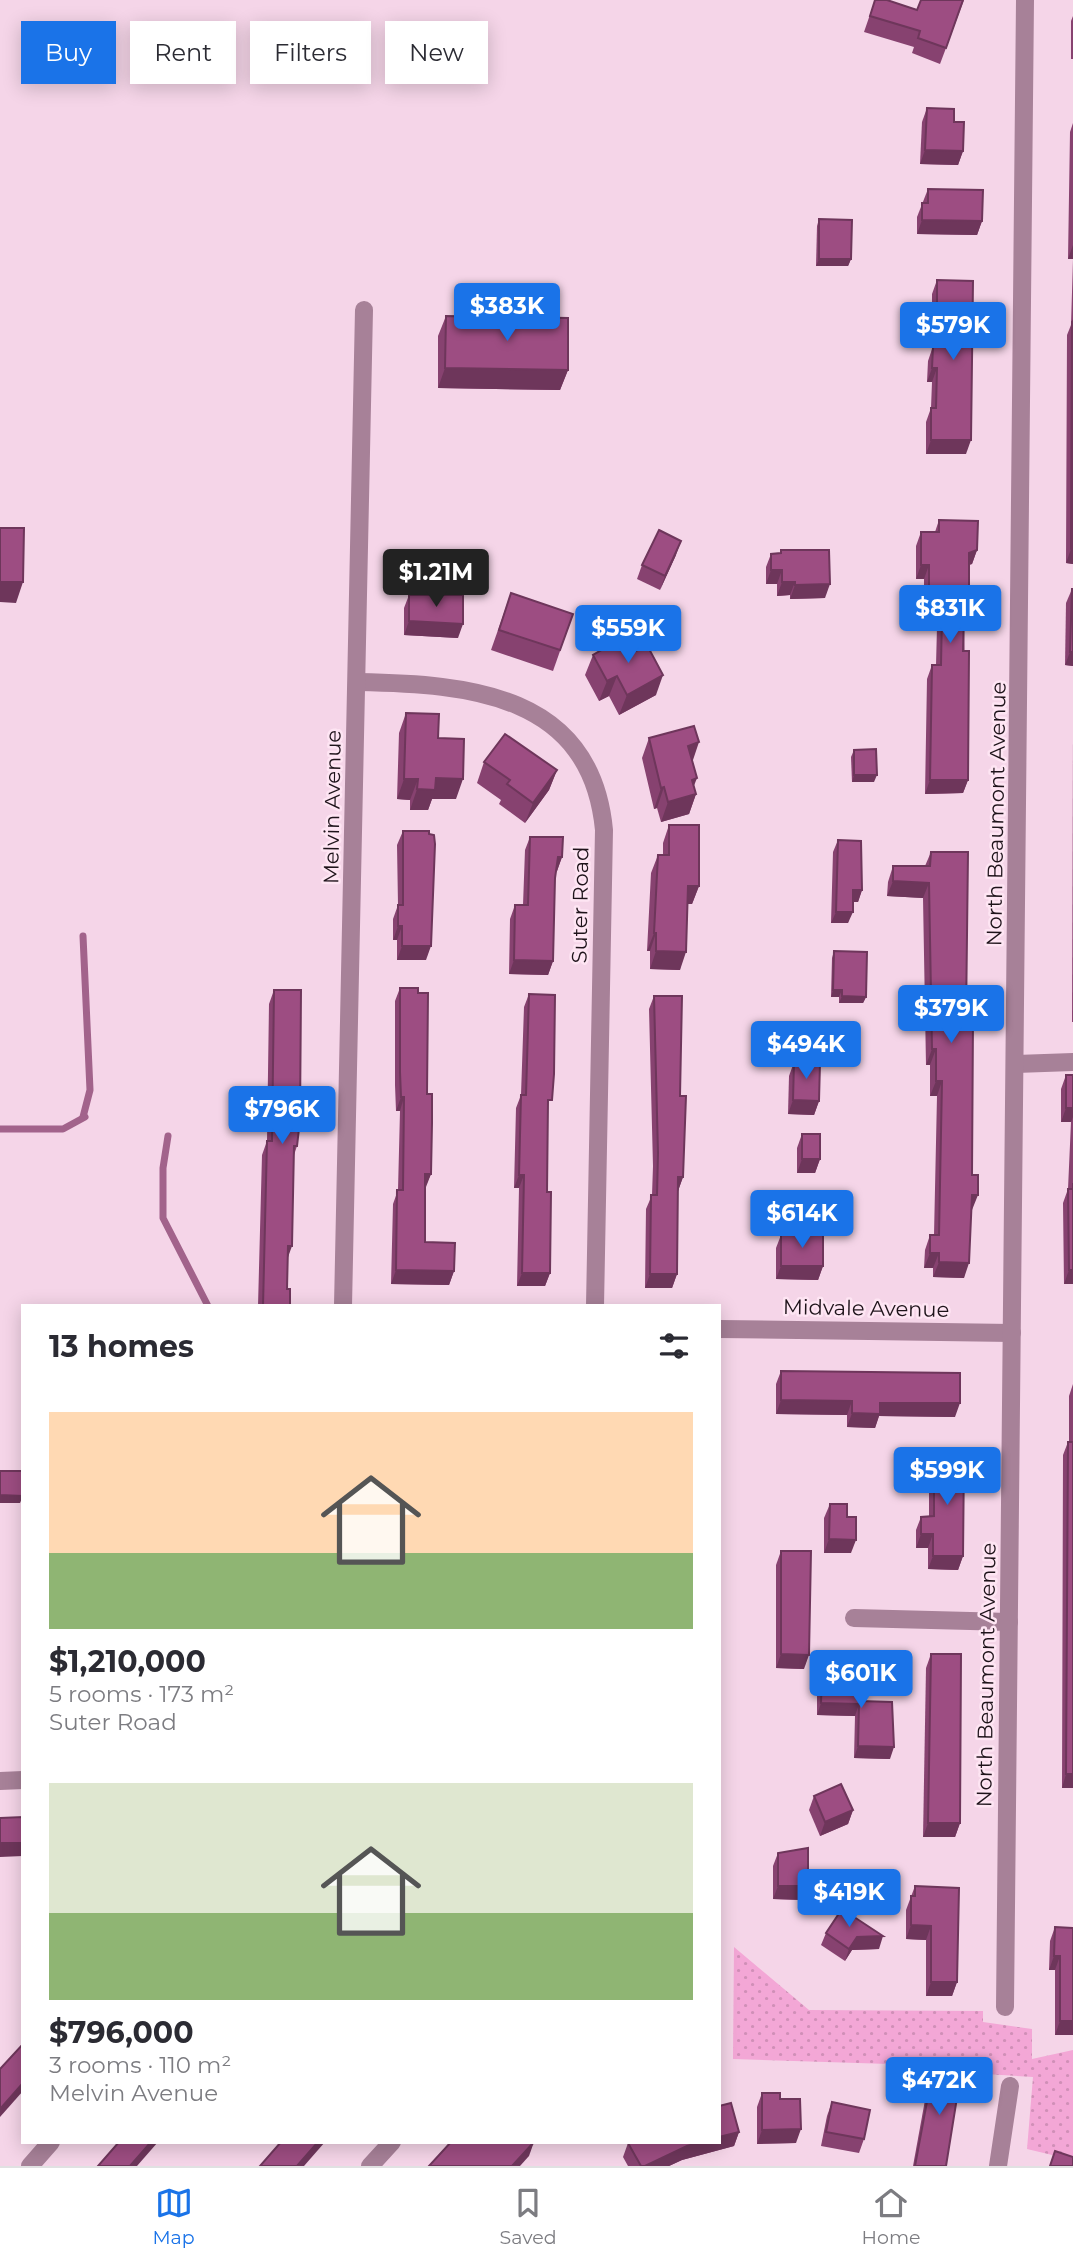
<!DOCTYPE html>
<html lang="en">
<head>
<meta charset="utf-8">
<style>
	body { margin:0; font-family:Montserrat,sans-serif; background:#f7f7f7; color:#2b2b33; height:100vh; display:flex; flex-direction:column; font-size:26px; white-space:nowrap }
	* { box-sizing:border-box; margin:0 }
	p { font-size:23px; color:#7c7c81 }
	.icon { flex:none; width:38px; height:38px; fill:none; stroke:currentColor; stroke-width:2; stroke-linecap:round; stroke-linejoin:round }
	.map { position:relative; flex:1; overflow:hidden }
	.panel { position:absolute; left:21px; top:1304px; width:700px; height:840px; display:flex; flex-direction:column; background:#fff; border-radius:0px; box-shadow:0 4px 18px #0003 }
	.panel>* { flex:none }
	.hud { position:absolute; left:21px; top:21px; width:700px; height:63px; display:flex; gap:14px }
	.price { position:absolute; translate:-50% -60px; padding:0 16px; border-radius:7px; background:#1a73e8; color:#fff; font-size:23px; line-height:46px; filter:drop-shadow(0 2px 4px #0008) }
	.price::after { content:''; position:absolute; left:50%; top:42px; width:21px; height:16px; margin-left:-10px; background:inherit; clip-path:polygon(0 0,100% 0,50% 100%) }
	.price.on { background:#222; color:#fff }
	ul { padding:0; list-style:none }
	li { display:grid; align-content:center; gap:14px; height:371px; padding:0 28px }
	li span { display:grid; place-items:center; height:217px; border-radius:0px; color:#555 }
	li>.icon { margin-inline-start:auto }
	span .icon { width:126px; height:126px; fill:#fffc; stroke-width:1 }
	li b { font-size:30px }
	h2 { display:flex; justify-content:space-between; align-items:center; height:84px; padding:0 28px; font-size:30px }
	.chip { padding:0 24px; border-radius:0px; background:#fff; box-shadow:0 4px 18px #0003; font-size:24px; line-height:63px }
	.chip.on { background:#1a73e8; color:#fff }
	.menu { display:flex; justify-content:space-around; align-items:center; height:98px; border-top:2px solid #e1e1e2; background:#fff; font-size:19px; color:#7c7c81 }
	.menu a { display:grid; justify-items:center; gap:4px }
	.menu .on { color:#1a73e8 }
	.map>svg:first-child { display:block }
</style>
</head>
<body>
<div class="map">
<svg width="1073" height="2166" viewBox="0 0 1073 2166">
	<defs>
		<pattern id="park-dots" width="8" height="8" patternUnits="userSpaceOnUse" patternTransform="scale(1.75)"><rect width="8" height="8" fill="#f3a7d6"/><path d="M2 2h.1M6 6h.1" fill="none" stroke="#d08fb7" stroke-width="1.8" stroke-linecap="round"/></pattern>
	</defs>
	<rect width="100%" height="100%" fill="#f5d5e8"/>
	<path fill="url(#park-dots)" d="M734,1947l75,63 174,1v11l49,7v30l41,-9v110l-46,-11 6,-72 -48,-3 -1,-7 -251,-8z"/>
	<g fill="none" stroke-linecap="round" stroke-linejoin="round">
		<g stroke="#a2638b" stroke-width="7">
			<path d="M83,936l7,154 -7,27"/>
			<path d="M0,1129h63l22,-12"/>
			<path d="M168,1136l-5,32v50l45,88"/>
		</g>
		<g stroke="#a78198" stroke-width="18">
			<path d="M358,682c112,2 233,12 246,148l-9,476"/>
			<path d="M1016,1064l57,-2"/>
			<path d="M343,1306l21,-996"/>
			<path d="M719,1329l293,4"/>
			<path d="M854,1618l155,4"/>
			<path d="M0,1781l23,-1"/>
			<path d="M1005,2007l20,-2007"/>
			<path d="M30,2166l21,-24"/>
			<path d="M370,2166l22,-24"/>
			<path d="M998,2166l12,-80"/>
		</g>
	</g>
	<g fill="#874270">
		<path d="M875,0l42,10 47,-10 -24,64 -28,-11 2,-6 -50,-15z"/>
		<path d="M1073,16v43h-2v-38z"/>
		<path d="M927,108l36,43 -5,14 -38,-1 2,-42z"/>
		<path d="M1073,123v441l-7,-1 1,-228 4,-10 2,-66h-5l2,-127z"/>
		<path d="M928,189l54,32 -5,14 -60,-1v-17z"/>
		<path d="M819,219l32,40 -3,7h-32l1,-40z"/>
		<path d="M937,280l29,174h-40v-32l5,-14 1,-26h-5l1,-21 4,-12v-55z"/>
		<path d="M446,316l122,54 -8,20 -122,-2v-52z"/>
		<path d="M939,520l38,30 -5,14 -3,1 -5,63 4,152 -5,13 -38,1 2,-115 5,-14h4l1,-38h-13v-48h-8v-33l5,-14h14z"/>
		<path d="M781,550l44,48 -35,1v-4l-13,1v-12h-11v-17l5,-13 9,-1z"/>
		<path d="M676,555l-16,35 -23,-11 5,-14z"/>
		<path d="M1072,589l1,77 -8,-1 1,-62z"/>
		<path d="M511,593l62,21 -20,57 -62,-21z"/>
		<path d="M409,595l49,43 -54,-3v-27z"/>
		<path d="M593,655l63,40 -37,20 -10,-19 -10,5 -14,-26z"/>
		<path d="M406,713l32,25 18,61h-24l-4,11h-18v-10l-13,-1 2,-66z"/>
		<path d="M1073,737v285h-1z"/>
		<path d="M649,738l43,24 2,24 2,8 -7,20 -28,8 -4,-14 -3,1 -12,-51z"/>
		<path d="M854,750l20,32h-22l-1,-25z"/>
		<path d="M484,762l73,8 -8,20 -24,33 -26,-19 2,-4 -24,-17z"/>
		<path d="M669,825l30,61 -7,18h-5l-7,66 -30,-1v-18h-3l4,-78 7,-18h5v-12z"/>
		<path d="M403,831l26,3 -3,126h-29v-20h-4v-21l5,-14 -1,-60z"/>
		<path d="M530,837l32,20 -5,14h-1l-1,7 -2,83 -5,14 -39,-1 1,-55 5,-14h8l2,-55z"/>
		<path d="M838,840l24,50 -4,12h-5l-5,21h-17l2,-71z"/>
		<path d="M931,852l35,166 6,192h-1l-7,68 -31,-1v-9h-9l1,-18 5,-15h4l3,-139h-7v-31h-4l-3,-167 -36,-2 1,-14 5,-16h32z"/>
		<path d="M834,951l32,46 -3,6h-24v-6h-8l1,-39z"/>
		<path d="M400,988l18,5 9,101 4,80 -6,13v55l29,29 -5,14 -58,-1 2,-80 5,-14 2,-79h-4l-1,-26v-84z"/>
		<path d="M274,990l23,156 -3,9 -6,103 -1,31 3,17h-32l4,-151 5,-14 2,-137z"/>
		<path d="M529,994l19,116 -1,82 3,81 -5,13h-28l2,-98h-5l2,-80 5,-13 3,-88z"/>
		<path d="M654,996l26,100 3,81 -5,14 -1,83 -5,14h-27l1,-79 6,-14 1,-29 -4,-157z"/>
		<path d="M794,1062l25,39 -5,14 -26,-1 1,-38z"/>
		<path d="M1066,1075h7v209h-9l-1,-81 5,-14 3,-67h-10v-33z"/>
		<path d="M802,1134l18,25 -5,14h-18v-25z"/>
		<path d="M781,1235l42,31 -5,14 -42,-1v-31z"/>
		<path d="M781,1371l174,46 -76,-1 -4,12 -28,-1v-12l-71,-1v-30z"/>
		<path d="M1073,1384v404h-11l1,-333 5,-13h1v-46z"/>
		<path d="M934,1456l29,100 -5,14 -30,-1v-21h-12v-18l5,-13 8,-1v-46z"/>
		<path d="M830,1504l21,49h-27v-35z"/>
		<path d="M781,1551l23,118 -28,-1v-103z"/>
		<path d="M931,1654l29,169 -5,14h-32l3,-169z"/>
		<path d="M822,1674l38,27 30,58 -36,-1 1,-42 -38,-1v-29z"/>
		<path d="M814,1796l39,14 -5,14 -28,12 -11,-26z"/>
		<path d="M778,1853l25,47 -30,-1v-33z"/>
		<path d="M915,1886l42,96 -5,14h-26v-56l-20,-1v-29z"/>
		<path d="M1055,1927l18,1v107h-18v-65h-6l1,-29z"/>
		<path d="M826,1933l53,16 -27,1 -7,11 -24,-16z"/>
		<path d="M934,2064l23,14 -11,88h-33l16,-88z"/>
		<path d="M762,2093l18,6 16,44 -39,1v-37z"/>
		<path d="M832,2102l32,37 -5,14 -38,-7 6,-30z"/>
		<path d="M739,2132l-5,14 -52,14 -13,6h-41l-5,-9 5,-14z"/>
	</g>
	<g fill="#6e365b">
		<path d="M925,150l38,1 -5,14 -38,-1z"/>
		<path d="M922,220l60,1 -5,14 -60,-1z"/>
		<path d="M1073,245v14h-5z"/>
		<path d="M819,259h32l-3,7h-32z"/>
		<path d="M445,368l123,2 -8,20 -122,-2z"/>
		<path d="M932,368h5l-5,14h-5z"/>
		<path d="M931,440h40l-5,14h-40z"/>
		<path d="M681,541l-5,14 -16,35 5,-14z"/>
		<path d="M1071,549l2,1v14l-7,-1z"/>
		<path d="M977,550l-5,14 -8,2 5,-13z"/>
		<path d="M921,565h8l-5,14h-8z"/>
		<path d="M771,570h11l-5,14h-11z"/>
		<path d="M0,582h23l-7,21 -16,-1z"/>
		<path d="M782,582h13l-5,13 -13,1z"/>
		<path d="M830,584l-5,14 -35,1 5,-14z"/>
		<path d="M929,613h13l-5,14h-13z"/>
		<path d="M964,615h5l-5,13 -5,1z"/>
		<path d="M409,621l54,3 -5,14 -54,-3z"/>
		<path d="M1070,652h3v14l-8,-1z"/>
		<path d="M663,675l-7,20 -37,20 8,-20z"/>
		<path d="M617,676l-8,20 -10,5 8,-20z"/>
		<path d="M699,742l-7,21 -4,-17z"/>
		<path d="M557,770l-8,20 -24,33 8,-20z"/>
		<path d="M854,775h23l-3,7h-22z"/>
		<path d="M436,778l27,1 -7,20h-24l-4,11h-18l7,-21z"/>
		<path d="M697,778l-7,18 6,-2 -7,20 -28,8 7,-20 24,-22z"/>
		<path d="M404,779h14l-8,21 -13,-1z"/>
		<path d="M930,780h38l-5,13 -38,1z"/>
		<path d="M664,787l-7,21 -3,1 7,-21z"/>
		<path d="M558,857h4l-5,14h-4z"/>
		<path d="M893,881l36,2 -6,15 -36,-2z"/>
		<path d="M688,886h11l-7,18h-11z"/>
		<path d="M853,890h9l-4,12h-9z"/>
		<path d="M836,912h17l-5,11h-17z"/>
		<path d="M398,926h4l-5,14h-4z"/>
		<path d="M654,933h2l-6,18h-3z"/>
		<path d="M402,946h29l-5,14h-29z"/>
		<path d="M656,951l30,1 -6,18 -30,-1z"/>
		<path d="M514,960l39,1 -5,14 -39,-1z"/>
		<path d="M833,990h9l-3,7h-8z"/>
		<path d="M842,996l24,1 -3,6h-24z"/>
		<path d="M932,1049h4l-6,16h-4z"/>
		<path d="M936,1081h6l-5,15h-7z"/>
		<path d="M401,1097h3l-4,14h-4z"/>
		<path d="M793,1100l26,1 -5,14 -26,-1z"/>
		<path d="M1066,1108h7v9l-2,5h-10z"/>
		<path d="M802,1159h18l-5,14h-18z"/>
		<path d="M425,1174h6l-5,13h-6z"/>
		<path d="M519,1175h5l-5,13h-5z"/>
		<path d="M678,1177h5l-5,14z"/>
		<path d="M972,1195h6l-6,15h-6z"/>
		<path d="M288,1246h4l-5,14z"/>
		<path d="M930,1253h9l-6,15h-9z"/>
		<path d="M939,1262l30,1 -5,15 -31,-1z"/>
		<path d="M781,1266h42l-5,14 -42,-1z"/>
		<path d="M396,1270l58,1 -5,14 -58,-1z"/>
		<path d="M1069,1270h4v14h-9z"/>
		<path d="M522,1273h28l-5,13h-28z"/>
		<path d="M650,1274h27l-5,14h-27z"/>
		<path d="M781,1400l71,1 -5,14 -71,-1z"/>
		<path d="M880,1403h80l-5,14 -76,-1 -4,12 -28,-1 5,-14z"/>
		<path d="M0,1495l23,1 -3,7h-20z"/>
		<path d="M921,1534h12l-5,14h-12z"/>
		<path d="M829,1539l27,1 -5,13h-27z"/>
		<path d="M933,1556h30l-5,14 -30,-1z"/>
		<path d="M781,1654l28,1 -5,14 -28,-1z"/>
		<path d="M821,1703l38,1 -4,12 -38,-1z"/>
		<path d="M858,1746l36,1 -4,12 -36,-1z"/>
		<path d="M1066,1774h7v14h-11z"/>
		<path d="M853,1810l-5,14 -28,12 5,-14z"/>
		<path d="M928,1823h32l-5,14h-32z"/>
		<path d="M0,1843h23v13l-23,1z"/>
		<path d="M778,1886h30l-5,14 -30,-1z"/>
		<path d="M911,1925l20,1 -5,14 -20,-1z"/>
		<path d="M883,1936l-4,13 -27,1 -7,11 4,-12 8,-12z"/>
		<path d="M1054,1956h6l-5,14h-6z"/>
		<path d="M931,1982h26l-5,14h-26z"/>
		<path d="M1060,2021h13v14h-18z"/>
		<path d="M23,2083v8l-23,26v-8z"/>
		<path d="M801,2129l-5,14 -39,1 5,-14z"/>
		<path d="M739,2132l-5,14 -52,14 -13,6h-24l42,-20 15,-4h17v-5z"/>
		<path d="M151,2142h7l-21,24h-7z"/>
		<path d="M318,2142h7l-21,24h-7z"/>
		<path d="M534,2142l-5,14 -9,10h-8z"/>
	</g>
	<g fill="#9d4d82" stroke="#6e365b" stroke-width="2">
		<path d="M875,0h12l30,10 4,-10h42l-17,48 -28,-10 2,-7 -50,-15z"/>
		<path d="M927,108l27,1v13h10l-1,29 -38,-1z"/>
		<path d="M928,189l55,1 -1,31 -60,-1v-17h6z"/>
		<path d="M819,219l33,1 -1,39h-32z"/>
		<path d="M937,280l36,1 -2,159h-40v-32h5l1,-40h-5l1,-21h4z"/>
		<path d="M446,316l122,2v52l-123,-2z"/>
		<path d="M1073,321v229l-2,-1 1,-227z"/>
		<path d="M939,520l39,1 -1,29 -8,3v62h-5l-1,36h6l-1,129h-38l2,-115h9l1,-52h-13v-48h-8v-33h18z"/>
		<path d="M0,528h24l-1,54h-23z"/>
		<path d="M659,530l22,11 -16,35 -23,-11z"/>
		<path d="M781,550h48l1,34 -35,1v-3h-13v-12h-11v-16l10,-1z"/>
		<path d="M1072,589h1v63h-3z"/>
		<path d="M511,593l62,21 -13,36 -61,-20z"/>
		<path d="M409,595h54v29l-54,-3z"/>
		<path d="M628,635l8,16 11,-6 16,30 -36,20 -10,-19 -10,5 -14,-26z"/>
		<path d="M406,713l33,1 -1,24 26,1 -1,40 -27,-1 -1,12 -18,-1 1,-10h-14z"/>
		<path d="M694,726l5,16 -11,4 9,32 -5,2 4,14 -28,8 -4,-15 -3,1 -12,-50z"/>
		<path d="M505,734l52,36 -24,33 -26,-19 3,-4 -26,-18z"/>
		<path d="M876,749l1,26h-23v-25z"/>
		<path d="M669,825h30v61h-11l-2,66 -30,-1v-18h-2l4,-78h11z"/>
		<path d="M403,831h26v3l5,1 1,9 -4,102h-29v-20h-4v-21h5z"/>
		<path d="M530,837h33l-1,20h-4l-3,21 -2,83 -39,-1 1,-55h13z"/>
		<path d="M838,840l23,1 1,49h-9v22h-17z"/>
		<path d="M931,852h37l-2,166h7l-1,157h6v20h-6l-3,68 -30,-1v-9h-9v-18h9l3,-154h-6v-32h-4l-3,-166 -36,-2v-15h37z"/>
		<path d="M834,951l33,1 -1,45 -24,-1v-6h-9z"/>
		<path d="M400,988h18v5h10l-1,101h5v29l-1,51h-6v68l30,1 -1,28 -58,-1 1,-80h6l1,-93h-3l-1,-25z"/>
		<path d="M274,990h27l-1,130 -3,26h-3l-2,100h-4l-1,43h3v17h-27l4,-165h5z"/>
		<path d="M529,994l26,1 -1,79 -2,26h-4l-1,92h4l-1,81h-28l2,-98h-5l2,-80h5z"/>
		<path d="M654,996h28l-2,100h6l-3,81h-5l-1,97h-27l1,-79h6l1,-42z"/>
		<path d="M794,1062l26,1 -1,38 -26,-1z"/>
		<rect x="1066" y="1075" width="7" height="33"/>
		<rect x="802" y="1134" width="18" height="25"/>
		<path d="M1073,1183v87h-4l-1,-81h5z"/>
		<rect x="781" y="1235" width="42" height="31"/>
		<path d="M781,1371l179,2v30h-80v11l-28,-1v-12l-71,-1z"/>
		<path d="M1068,1442h5v332h-7z"/>
		<path d="M934,1456h30l-1,100h-30v-22h-12v-17l13,-1z"/>
		<path d="M0,1471h23v25l-23,-1z"/>
		<path d="M830,1504h17v13h9v23l-27,-1z"/>
		<path d="M781,1551h30l-2,104 -28,-1z"/>
		<path d="M931,1654h30l-1,169h-32z"/>
		<path d="M822,1674l38,1v26l32,1 2,45 -36,-1 1,-42 -38,-1z"/>
		<path d="M841,1784l12,26 -28,12 -11,-26z"/>
		<path d="M23,1817v26h-23v-25z"/>
		<path d="M808,1848v38h-30v-33z"/>
		<path d="M915,1886l44,2 -2,94h-26v-56l-20,-1v-29h4z"/>
		<path d="M842,1909l41,27 -26,1 -8,12 -23,-16z"/>
		<path d="M1055,1927l18,1v93h-13v-65h-6z"/>
		<path d="M23,2044v39l-23,26v-40z"/>
		<path d="M934,2064l25,4 -2,10 3,1 -14,87h-31z"/>
		<path d="M762,2093h18v6h20l1,30 -39,1z"/>
		<path d="M832,2102l38,8 -6,29 -38,-7z"/>
		<path d="M731,2103l8,29 -20,5v-31z"/>
		<path d="M119,2142h32l-21,24h-32z"/>
		<path d="M281,2142h37l-21,24h-37z"/>
		<path d="M451,2142h83l-22,24h-83z"/>
		<path d="M630,2142h72l-15,4 -42,20h-4l-13,-23z"/>
		<path d="M1055,2151l18,6v9h-23z"/>
	</g>
	<g text-anchor="middle" dominant-baseline="central" stroke-width="5" stroke-linejoin="round" paint-order="stroke">
		<g font-size="21" fill="#1e131a" stroke="#fee5f3">
			<text transform="translate(332 807) rotate(-89)">Melvin Avenue</text>
			<text transform="translate(996 814) rotate(-89)">North Beaumont Avenue</text>
			<text transform="translate(580 905) rotate(-89)">Suter Road</text>
			<text transform="translate(866 1308) rotate(1)">Midvale Avenue</text>
			<text transform="translate(986 1675) rotate(-89)">North Beaumont Avenue</text>
		</g>
	</g>
</svg>
<b class="price" style="left:507px;top:343px">$383K</b>
<b class="price" style="left:953px;top:362px">$579K</b>
<b class="price on" style="left:436px;top:609px">$1.21M</b>
<b class="price" style="left:950px;top:645px">$831K</b>
<b class="price" style="left:628px;top:665px">$559K</b>
<b class="price" style="left:951px;top:1045px">$379K</b>
<b class="price" style="left:806px;top:1081px">$494K</b>
<b class="price" style="left:282px;top:1146px">$796K</b>
<b class="price" style="left:802px;top:1250px">$614K</b>
<b class="price" style="left:947px;top:1507px">$599K</b>
<b class="price" style="left:861px;top:1710px">$601K</b>
<b class="price" style="left:849px;top:1929px">$419K</b>
<b class="price" style="left:939px;top:2117px">$472K</b>
<div class="hud">
<a class="chip on">Buy</a>
<a class="chip">Rent</a>
<a class="chip">Filters</a>
<a class="chip">New</a>
</div>
<section class="panel">
<h2>13 homes<svg class="icon" aria-label="filters" viewBox="0 0 24 24"><path d="M4 7h16M4 17h16"/><circle cx="9" cy="7" r="2"/><circle cx="15" cy="17" r="2"/></svg></h2>
<ul>
<li><span style="background:linear-gradient(#ffd9b3 65%,#8fb573 0)"><svg class="icon" aria-label="home" viewBox="0 0 24 24"><path d="M3 11l9-7 9 7M6 9v11h12V9"/></svg></span><div><b>$1,210,000</b><p>5 rooms · 173 m²</p><p>Suter Road</p></div></li>
<li><span style="background:linear-gradient(#dfe7d0 60%,#8fb573 0)"><svg class="icon" aria-label="home" viewBox="0 0 24 24"><path d="M3 11l9-7 9 7M6 9v11h12V9"/></svg></span><div><b>$796,000</b><p>3 rooms · 110 m²</p><p>Melvin Avenue</p></div></li>
</ul>
</section>
</div>
<nav class="menu">
<a class="on"><svg class="icon" aria-label="map" viewBox="0 0 24 24"><path d="M3 6l6-2 6 2 6-2v14l-6 2-6-2-6 2zM9 4v14M15 6v14"/></svg>Map</a>
<a><svg class="icon" aria-label="saved" viewBox="0 0 24 24"><path d="M7 4h10v16l-5-4-5 4z"/></svg>Saved</a>
<a><svg class="icon" aria-label="home" viewBox="0 0 24 24"><path d="M3 11l9-7 9 7M6 9v11h12V9"/></svg>Home</a>
</nav>
</body>
</html>
